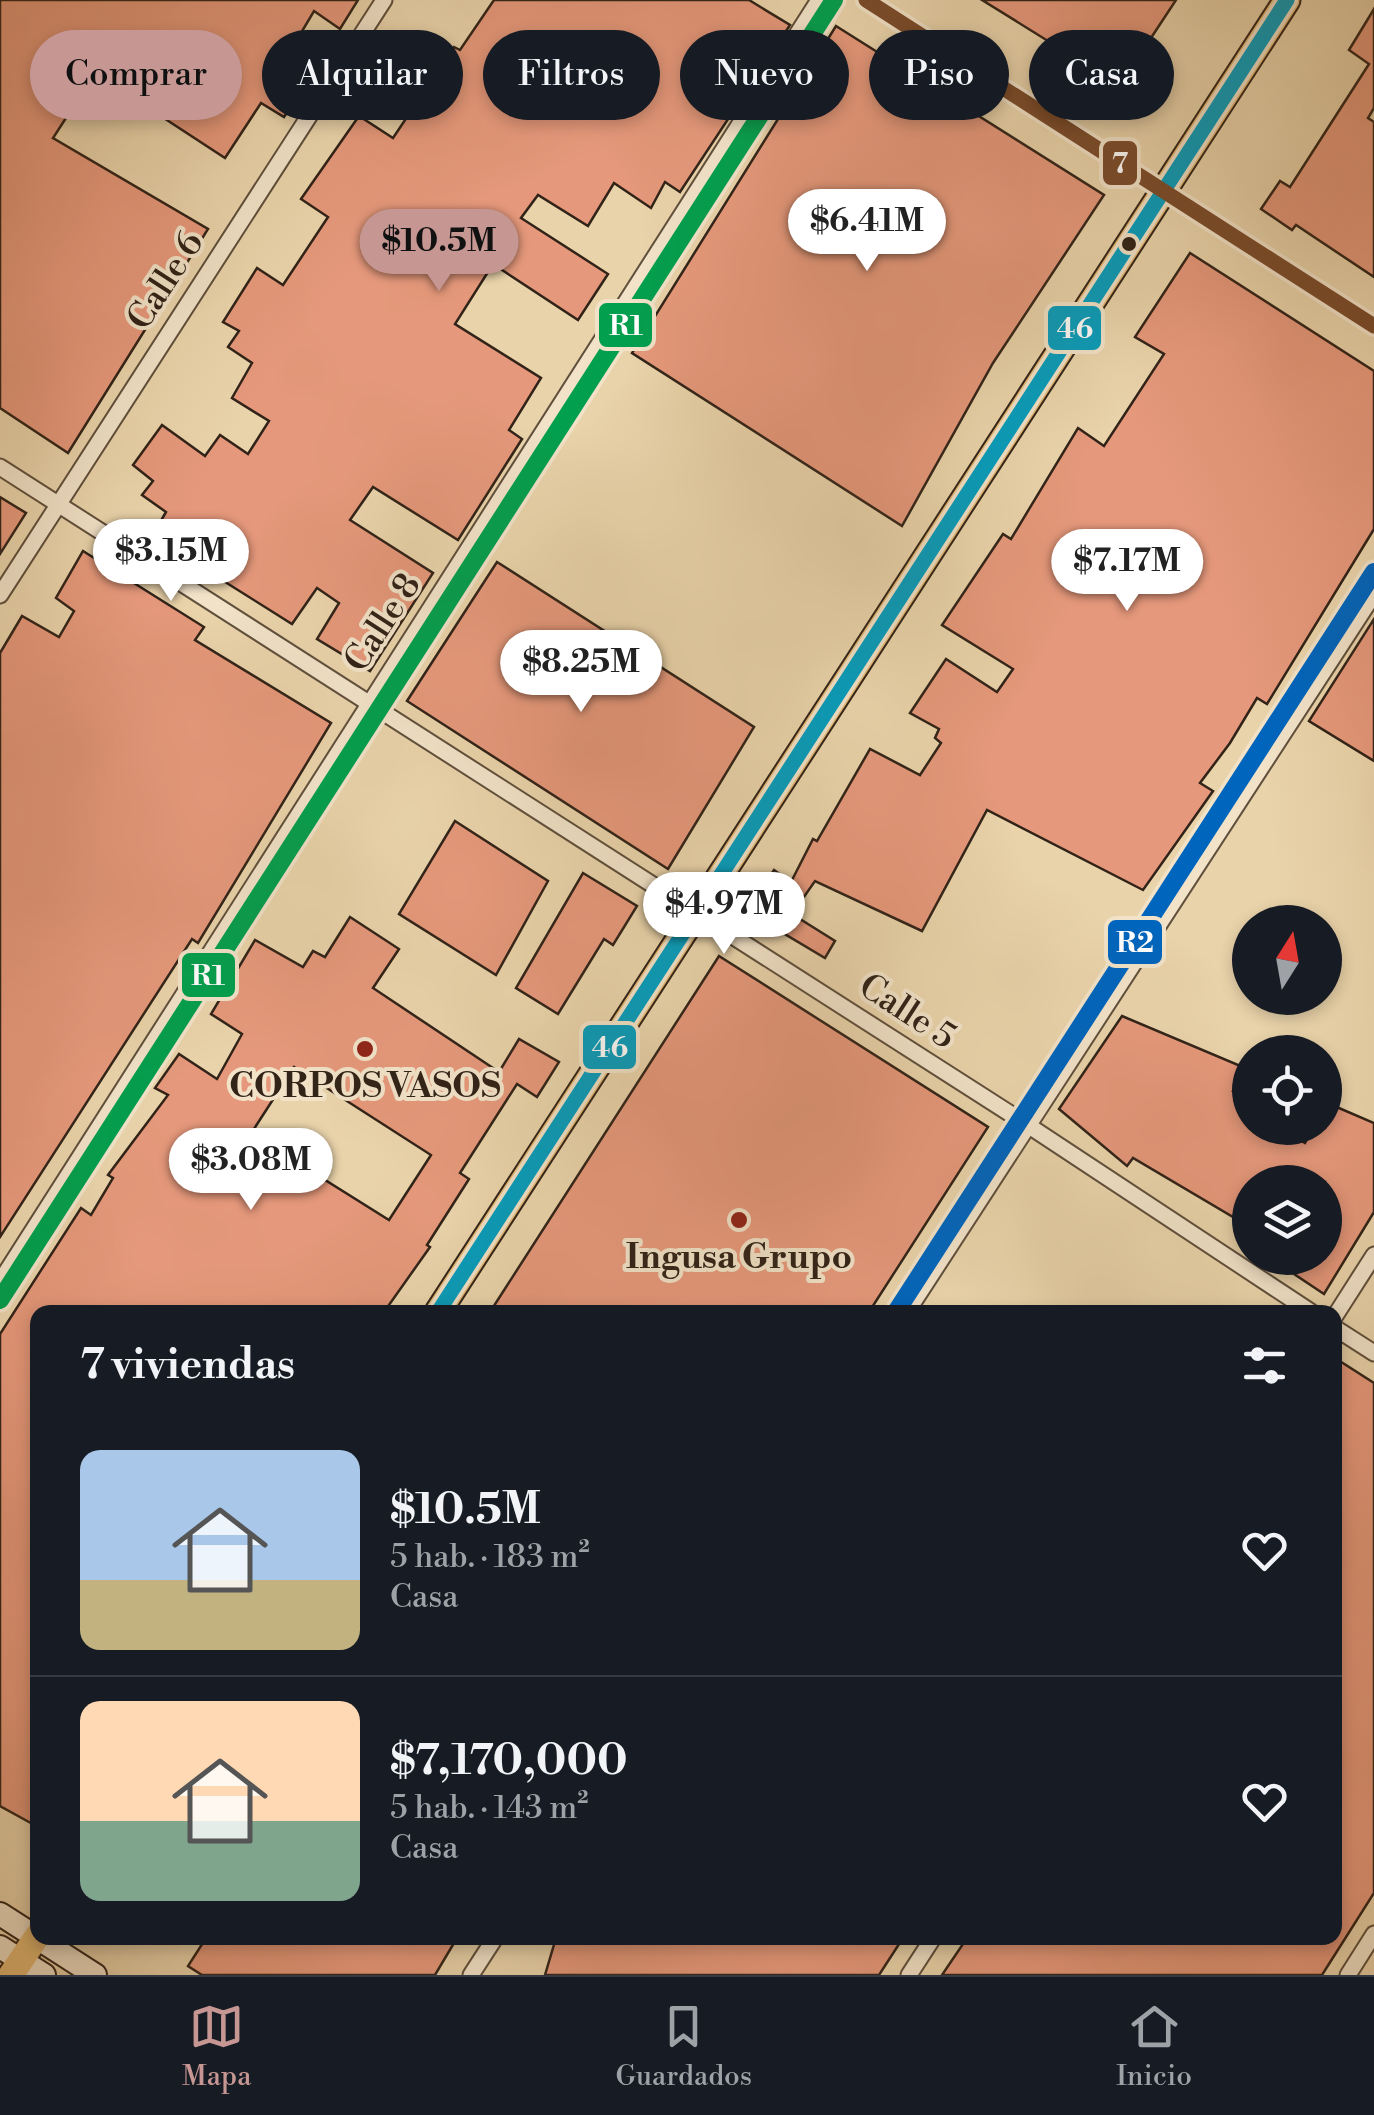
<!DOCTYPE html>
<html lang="es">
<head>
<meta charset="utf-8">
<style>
	body { margin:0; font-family:"Libre Bodoni",serif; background:#242831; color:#f1f3f6; height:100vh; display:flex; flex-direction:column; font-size:38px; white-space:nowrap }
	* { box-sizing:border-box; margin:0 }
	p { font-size:32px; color:#9ea1a6 }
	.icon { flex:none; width:55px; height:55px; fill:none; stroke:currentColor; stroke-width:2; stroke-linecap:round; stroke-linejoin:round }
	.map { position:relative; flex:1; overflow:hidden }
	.drawer { position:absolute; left:30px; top:1305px; width:1312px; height:640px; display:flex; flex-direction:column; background:#171b24; border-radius:20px; box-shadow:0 5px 15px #0003 }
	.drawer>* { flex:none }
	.banner { position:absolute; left:30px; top:30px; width:1315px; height:90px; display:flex; gap:20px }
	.needle { width:65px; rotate:11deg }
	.buttons { position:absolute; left:1232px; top:905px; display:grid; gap:20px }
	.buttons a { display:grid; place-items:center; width:110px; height:110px; border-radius:50%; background:#171b24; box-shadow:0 5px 15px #0003; font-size:50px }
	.price { position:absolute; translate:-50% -85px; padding:0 22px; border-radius:35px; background:#fff; color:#222; font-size:32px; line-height:65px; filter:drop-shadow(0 2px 5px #0008) }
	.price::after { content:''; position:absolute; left:50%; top:60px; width:30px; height:22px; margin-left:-15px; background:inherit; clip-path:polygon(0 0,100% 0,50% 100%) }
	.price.on { background:#c59692; color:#111 }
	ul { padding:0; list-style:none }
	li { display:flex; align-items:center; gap:30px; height:250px; padding:0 50px }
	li+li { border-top:2px solid #363941 }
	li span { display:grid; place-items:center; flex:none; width:280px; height:200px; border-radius:20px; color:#555 }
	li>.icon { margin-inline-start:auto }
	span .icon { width:120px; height:120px; fill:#fffc; stroke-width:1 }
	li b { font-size:42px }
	h2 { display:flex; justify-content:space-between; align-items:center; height:120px; padding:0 50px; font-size:42px }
	.tag { padding:0 35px; border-radius:45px; background:#171b24; box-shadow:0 5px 15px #0003; font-size:35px; line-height:90px }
	.tag.on { background:#c59692; color:#111 }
	.menu { display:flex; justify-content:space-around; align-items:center; height:140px; border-top:2px solid #363941; background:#171b24; font-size:28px; color:#9ea1a6 }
	.menu a { display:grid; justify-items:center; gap:5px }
	.menu .on { color:#c59692 }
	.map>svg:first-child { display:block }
</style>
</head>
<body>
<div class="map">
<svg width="1374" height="1975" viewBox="0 0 1374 1975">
	<rect width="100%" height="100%" fill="#e9d3aa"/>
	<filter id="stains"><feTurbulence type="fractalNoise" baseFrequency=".002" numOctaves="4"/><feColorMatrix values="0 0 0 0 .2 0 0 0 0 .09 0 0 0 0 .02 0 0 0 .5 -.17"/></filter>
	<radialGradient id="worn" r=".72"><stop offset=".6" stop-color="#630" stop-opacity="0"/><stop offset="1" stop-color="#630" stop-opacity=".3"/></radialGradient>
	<g fill="#e5987b" stroke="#312318" stroke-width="2.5" fill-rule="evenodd">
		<path d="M0,0h358l-18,29 -26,-18 -38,64 25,16 -17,26 -23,-14 -36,55 -130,-85 -42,65 155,91 -140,224 -68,-45z"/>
		<path d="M494,0h255l41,25 -110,167 -15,-10 -14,26 -37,-25 -26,43 -50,-31 -17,23 87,56 -30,46 -85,-56 -38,60 86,54 -32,52 13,9 -64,101 -85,-53 -23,33 83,53 -63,98 -53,-32 22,-36 -22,-15 -25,36 -140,-88 14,-24 -24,-17 11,-14 -20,-16 29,-40 43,31 15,-21 28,19 21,-33 -37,-23 20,-35 -24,-16 11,-16 -16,-9 34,-54 26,17 45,-68 -27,-18 58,-83 34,22 61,-91 6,3z"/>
		<path d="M982,0h194l-31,47 -25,-13 -37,56 -27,-17 13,-19z"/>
		<path d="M1374,9v99l-6,10 6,4v155l-78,-52 -4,5 -31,-21 19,-28 10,6 79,-123 -20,-14z"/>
		<path d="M836,26l268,169 -111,168 -91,163 -270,-173z"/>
		<path d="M1190,253l184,118v158l-107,175 -10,-6 -27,45 -30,40 13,8 -70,99 -156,-80 -65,121 -107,-50 -23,33 43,27 -10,17 -79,-47 28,-41 17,12 22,-43 4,2 53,-92 50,26 21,-32 -6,-5 4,-9 -29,-16 36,-54 51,33 16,-23 -71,-44 61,-91 8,5 67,-111 26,18 60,-92 -29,-17z"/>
		<path d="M0,497l26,16 -26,41z"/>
		<path d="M83,551l121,76 -9,13 136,83 -133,220 -6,-4 -192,298v-584l22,-37 37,21 15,-26 -18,-13z"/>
		<path d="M497,562l257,165 -86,142 -261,-168z"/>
		<path d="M1374,619v142l-65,-40z"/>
		<path d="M455,821l93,60 -52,94 -97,-61z"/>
		<path d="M583,873l54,33 -24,39 -9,-6 -46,75 -42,-26z"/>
		<path d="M350,917l49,32 -26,39 126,84 20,-33 40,23 -22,35 -20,-13 -57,89 9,6 -42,66 3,2 -46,65h-346v515l-38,-21v-472l81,-126 10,7 22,-37 -5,-3 60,-80 -13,-7 24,-34 38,25 25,-45 -31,-20 44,-74 48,27 10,-16 12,6zM294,1067l137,88 -42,65 -99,-62 -14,23 -21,1 -25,-16z"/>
		<path d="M719,956l269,171 -119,185h-379z"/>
		<path d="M1122,1016l128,54 -17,21 17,9v28h29l26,15 8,-15h12v-26l49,21v89l-50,82 -54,-36h55v-76h-75v45l-117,-69 -6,8 -68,-57z"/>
		<path d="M1335,1358l39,25v510l-52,82h-380l25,-37h368z"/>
		<path d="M206,1938h251l-22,37h-233l-14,-9z"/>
		<path d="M556,1938h347l-24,37h-334z"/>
	</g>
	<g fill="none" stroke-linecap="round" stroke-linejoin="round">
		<defs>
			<g id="minor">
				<path d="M866,0l508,326"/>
				<path d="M0,467l1020,653 291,192"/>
				<path d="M0,595l384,-595"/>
				<path d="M0,1282l819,-1282"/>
				<path d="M907,1312l467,-718"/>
				<path d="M1335,1316l39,-61"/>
				<path d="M1335,1328l39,25"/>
				<path d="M471,1975l24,-37"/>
				<path d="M909,1975l24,-37"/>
				<path d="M1348,1975l26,-41"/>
			</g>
			<g id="secondary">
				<path d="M0,1914l95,61"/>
				<path d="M0,1947l44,28"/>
			</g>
			<g id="primary">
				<path d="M438,1312l849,-1312"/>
				<path d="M11,1975l27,-40"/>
			</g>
		</defs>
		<use href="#minor" stroke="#5f4f3c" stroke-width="19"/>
		<use href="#secondary" stroke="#312318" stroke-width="26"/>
		<use href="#primary" stroke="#312318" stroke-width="29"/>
		<use href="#minor" stroke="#f1e2c8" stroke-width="15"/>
		<use href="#secondary" stroke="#f1e2c8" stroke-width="22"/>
		<use href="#primary" stroke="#e4ba75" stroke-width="25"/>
		<defs>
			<path id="bus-1" d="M438,1312l849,-1312"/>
			<path id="bus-2" d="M866,0l508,326"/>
		</defs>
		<use href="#bus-1" stroke="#f1e2c8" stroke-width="22"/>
		<use href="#bus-2" stroke="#f1e2c8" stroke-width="22"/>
		<use href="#bus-1" stroke="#059cbc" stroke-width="15"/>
		<use href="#bus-2" stroke="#7a4b2a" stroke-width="15"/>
		<defs>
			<path id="rail-1" d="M0,1300l834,-1300"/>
			<path id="rail-2" d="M896,1312l478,-740"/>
		</defs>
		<use href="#rail-1" stroke="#f1e2c8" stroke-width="25"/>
		<use href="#rail-2" stroke="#f1e2c8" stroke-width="25"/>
		<use href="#rail-1" stroke="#029f4e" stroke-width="18"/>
		<use href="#rail-2" stroke="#0065bd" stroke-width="18"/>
	</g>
	<circle fill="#312318" stroke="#f1e2c8" stroke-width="4" cx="1129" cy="244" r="9"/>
	<g fill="#8f2418" stroke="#f1e2c8" stroke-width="4">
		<circle cx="365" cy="1049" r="10"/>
		<circle cx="739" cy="1220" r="10"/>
	</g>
	<g text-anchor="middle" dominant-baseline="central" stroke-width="8" stroke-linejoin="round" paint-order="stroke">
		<g font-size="35" fill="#312318" stroke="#f1e2c8">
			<text transform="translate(166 281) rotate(-57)">Calle 6</text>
			<text transform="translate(383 623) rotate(-57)">Calle 8</text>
			<text transform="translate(907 1012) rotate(33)">Calle 5</text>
		</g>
		<g font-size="35" font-weight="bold" fill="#312318" stroke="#f1e2c8">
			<text x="365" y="1086">CORPOS VASOS</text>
			<text x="739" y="1257">Ingusa Grupo</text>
		</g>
	</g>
	<g stroke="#f1e2c8" stroke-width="4">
		<rect x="1101" y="139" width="38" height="48" rx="10" fill="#7a4b2a"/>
		<rect x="597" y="301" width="57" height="48" rx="10" fill="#029f4e"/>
		<rect x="1046" y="304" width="57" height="48" rx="10" fill="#059cbc"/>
		<rect x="1106" y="918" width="58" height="48" rx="10" fill="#0065bd"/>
		<rect x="180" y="951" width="57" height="48" rx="10" fill="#029f4e"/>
		<rect x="581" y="1023" width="57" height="48" rx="10" fill="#059cbc"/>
	</g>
	<g font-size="28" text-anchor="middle" font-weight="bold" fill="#fff">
		<text x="1120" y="173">7</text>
		<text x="626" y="335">R1</text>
		<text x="1075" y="338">46</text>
		<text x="1135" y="952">R2</text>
		<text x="208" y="985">R1</text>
		<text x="610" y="1057">46</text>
	</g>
	<rect width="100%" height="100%" filter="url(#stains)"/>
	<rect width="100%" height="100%" fill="url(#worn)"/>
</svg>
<div class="buttons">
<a><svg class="needle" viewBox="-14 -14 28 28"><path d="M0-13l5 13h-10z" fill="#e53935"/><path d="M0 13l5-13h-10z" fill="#9ea1a6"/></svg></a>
<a><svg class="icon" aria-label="locate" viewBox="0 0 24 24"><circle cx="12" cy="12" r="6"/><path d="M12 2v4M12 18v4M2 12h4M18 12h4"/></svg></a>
<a><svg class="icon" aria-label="layers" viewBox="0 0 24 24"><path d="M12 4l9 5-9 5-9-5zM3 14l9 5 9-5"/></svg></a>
</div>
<b class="price" style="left:867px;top:274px">$6.41M</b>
<b class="price on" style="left:439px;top:294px">$10.5M</b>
<b class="price" style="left:171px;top:604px">$3.15M</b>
<b class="price" style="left:1127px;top:614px">$7.17M</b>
<b class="price" style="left:581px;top:715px">$8.25M</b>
<b class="price" style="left:724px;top:957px">$4.97M</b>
<b class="price" style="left:251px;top:1213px">$3.08M</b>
<div class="banner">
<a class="tag on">Comprar</a>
<a class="tag">Alquilar</a>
<a class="tag">Filtros</a>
<a class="tag">Nuevo</a>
<a class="tag">Piso</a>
<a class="tag">Casa</a>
</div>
<section class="drawer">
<h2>7 viviendas<svg class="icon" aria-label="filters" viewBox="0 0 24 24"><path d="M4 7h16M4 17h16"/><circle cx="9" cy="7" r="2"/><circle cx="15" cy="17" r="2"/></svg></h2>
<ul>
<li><span style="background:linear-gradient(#a9c7e8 65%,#c2b280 0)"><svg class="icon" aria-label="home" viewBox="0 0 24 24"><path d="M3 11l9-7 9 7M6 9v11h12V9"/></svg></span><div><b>$10.5M</b><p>5 hab. · 183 m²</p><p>Casa</p></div><svg class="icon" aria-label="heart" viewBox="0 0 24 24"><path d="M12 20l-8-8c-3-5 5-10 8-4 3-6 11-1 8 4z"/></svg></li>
<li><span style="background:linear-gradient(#ffd9b3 60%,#7fa58c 0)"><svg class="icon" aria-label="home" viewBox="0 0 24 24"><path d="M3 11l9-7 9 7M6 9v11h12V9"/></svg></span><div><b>$7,170,000</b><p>5 hab. · 143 m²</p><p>Casa</p></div><svg class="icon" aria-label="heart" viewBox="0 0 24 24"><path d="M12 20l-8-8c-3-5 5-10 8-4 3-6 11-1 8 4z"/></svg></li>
</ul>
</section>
</div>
<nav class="menu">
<a class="on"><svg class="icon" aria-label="map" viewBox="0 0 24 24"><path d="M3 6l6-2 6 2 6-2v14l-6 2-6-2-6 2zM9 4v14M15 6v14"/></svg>Mapa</a>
<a><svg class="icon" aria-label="saved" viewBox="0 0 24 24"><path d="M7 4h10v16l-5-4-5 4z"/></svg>Guardados</a>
<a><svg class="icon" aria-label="home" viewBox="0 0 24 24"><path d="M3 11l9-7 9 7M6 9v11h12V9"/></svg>Inicio</a>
</nav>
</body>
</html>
